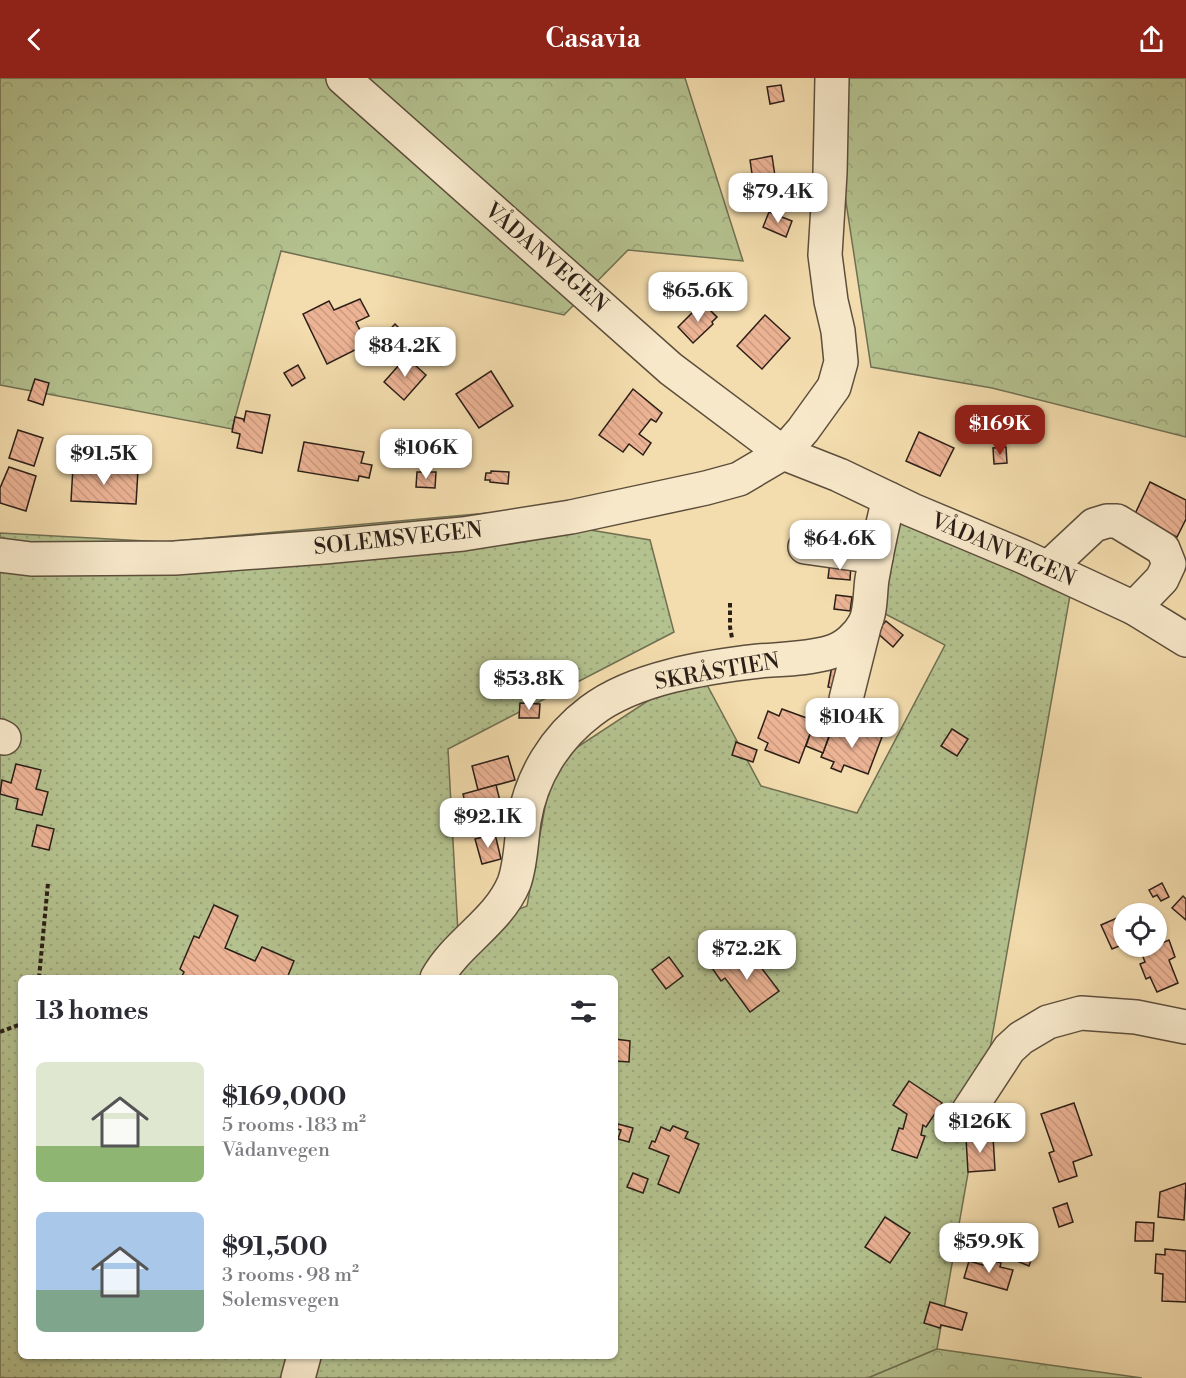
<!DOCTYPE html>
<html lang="en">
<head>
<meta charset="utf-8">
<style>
	body { margin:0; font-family:"Libre Bodoni",serif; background:#f7f7f7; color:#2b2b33; height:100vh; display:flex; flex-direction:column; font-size:22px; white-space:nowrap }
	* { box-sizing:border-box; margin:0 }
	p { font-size:20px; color:#7c7c81 }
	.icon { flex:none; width:33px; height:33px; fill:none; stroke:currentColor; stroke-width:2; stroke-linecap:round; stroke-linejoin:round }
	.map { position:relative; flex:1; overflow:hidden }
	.side { position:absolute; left:18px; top:897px; width:600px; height:384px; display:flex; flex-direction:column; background:#fff; border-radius:9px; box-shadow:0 2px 4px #0004 }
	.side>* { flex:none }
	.controls { position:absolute; left:1113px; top:825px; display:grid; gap:12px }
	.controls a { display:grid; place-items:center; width:54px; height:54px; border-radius:50%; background:#fff; box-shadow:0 2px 4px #0004; font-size:30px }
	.price { position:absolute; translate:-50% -51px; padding:0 14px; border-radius:12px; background:#fff; color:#222; font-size:20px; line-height:39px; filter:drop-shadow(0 2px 3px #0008) }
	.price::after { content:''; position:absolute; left:50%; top:36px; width:18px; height:14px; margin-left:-9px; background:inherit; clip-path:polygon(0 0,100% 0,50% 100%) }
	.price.current { background:#8f2418; color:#fff }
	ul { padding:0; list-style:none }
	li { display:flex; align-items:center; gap:18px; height:150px; padding:0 18px }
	li span { display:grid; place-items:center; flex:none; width:168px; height:120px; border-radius:9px; color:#555 }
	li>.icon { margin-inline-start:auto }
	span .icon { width:72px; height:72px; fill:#fffc; stroke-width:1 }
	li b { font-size:26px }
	h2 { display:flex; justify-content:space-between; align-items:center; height:72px; padding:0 18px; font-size:26px }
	header { display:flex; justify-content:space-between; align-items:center; height:78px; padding:0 18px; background:#8f2418; color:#fff; font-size:27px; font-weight:600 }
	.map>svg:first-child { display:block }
</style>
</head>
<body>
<header><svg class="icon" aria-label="back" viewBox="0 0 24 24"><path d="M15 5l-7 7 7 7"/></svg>Casavia<svg class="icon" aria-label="share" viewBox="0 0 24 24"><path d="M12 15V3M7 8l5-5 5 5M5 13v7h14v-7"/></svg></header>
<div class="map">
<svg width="1186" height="1300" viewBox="0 0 1186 1300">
	<defs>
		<pattern id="grass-dots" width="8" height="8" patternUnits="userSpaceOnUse" patternTransform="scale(1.5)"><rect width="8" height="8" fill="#b4c28f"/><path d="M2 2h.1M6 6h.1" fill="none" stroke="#9ba67b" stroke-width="1.8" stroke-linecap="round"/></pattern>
		<pattern id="forest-crowns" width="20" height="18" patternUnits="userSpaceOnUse" patternTransform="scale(1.5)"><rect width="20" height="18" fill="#b4c28f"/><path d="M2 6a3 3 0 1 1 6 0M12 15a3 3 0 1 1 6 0" fill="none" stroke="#9ba67b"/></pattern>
		<pattern id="building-back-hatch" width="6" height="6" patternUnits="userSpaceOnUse" patternTransform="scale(1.5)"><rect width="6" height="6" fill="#ecb395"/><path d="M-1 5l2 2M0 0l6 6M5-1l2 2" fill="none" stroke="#cb9a80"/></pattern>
	</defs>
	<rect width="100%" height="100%" fill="#f3dcad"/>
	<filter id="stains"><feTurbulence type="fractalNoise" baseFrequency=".00333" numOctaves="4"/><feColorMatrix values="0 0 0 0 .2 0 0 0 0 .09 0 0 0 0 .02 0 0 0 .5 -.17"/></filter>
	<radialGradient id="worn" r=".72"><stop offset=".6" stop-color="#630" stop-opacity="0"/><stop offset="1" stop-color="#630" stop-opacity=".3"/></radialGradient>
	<path fill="url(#grass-dots)" stroke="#707053" stroke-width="1.5" fill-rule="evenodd" d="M488,435l162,27 24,92 -226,117 10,184 69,-27 26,-143 145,-95 63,118 96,27 88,-168 -73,-38 26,-89 174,66 -135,765 -69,29h-868v-845l164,9zM21,900h594v378h-594z"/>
	<g fill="url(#forest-crowns)" stroke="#707053" stroke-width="1.5">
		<path d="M0,0h685l58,183 -115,-11 -64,65 -283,-64 -49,178 -232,-44z"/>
		<path d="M843,0h343v359l-194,-49 -121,-21 -35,-231z"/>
		<path d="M937,1271l205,29h-274z"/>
	</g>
	<g fill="url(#building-back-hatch)" stroke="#2b1f17" stroke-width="1.5">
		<path d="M781,7l3,16 -14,3 -3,-17z"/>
		<path d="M772,78l3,20 12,-2 5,28 -35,6 -7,-48z"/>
		<path d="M769,134l23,9 -6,16 -23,-10z"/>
		<path d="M706,199l15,14 -13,14 -15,-13z"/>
		<path d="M360,221l9,17 -13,6 11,22 -40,20 -24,-50 26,-13 5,9z"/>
		<path d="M704,226l13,13 -5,5 1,2 -20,19 -15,-16 19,-19 2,1z"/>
		<path d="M765,237l25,23 -28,31 -25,-23z"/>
		<path d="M395,246l14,14 -20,22 -15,-14z"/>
		<path d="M406,279l20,18 -22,25 -20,-18z"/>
		<path d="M298,287l7,13 -13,8 -8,-13z"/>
		<path d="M491,293l22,35 -34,22 -23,-34z"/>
		<path d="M35,301l14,4 -6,22 -15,-5z"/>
		<path d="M633,311l29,24 -6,9 -5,-3 -12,15 12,9 -8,12 -14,-11 -6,8 -24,-17z"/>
		<path d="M246,333l24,4 -8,38 -25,-5 3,-14 -8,-2 3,-15 8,2 1,2z"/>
		<path d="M18,352l25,8 -9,28 -25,-8z"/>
		<path d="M919,354l35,16 -14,28 -34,-15z"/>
		<path d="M304,364l60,10 -3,11 11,2 -3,13 -10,-2 -1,5 -60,-10z"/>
		<path d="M1006,369l1,16 -13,1 -1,-16z"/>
		<path d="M9,389l27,9 -10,35 -26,-8v-15z"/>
		<path d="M73,389l65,3 -2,34 -65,-3z"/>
		<path d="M491,393l18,1 -1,12 -18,-2v-2h-5l1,-7h5z"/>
		<path d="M417,394h19l-1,16 -19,-1z"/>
		<path d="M1150,404l36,18v19l-9,18 -43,-21z"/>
		<path d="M830,484l21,2 -1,16 -22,-2z"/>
		<path d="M836,517l16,2 -2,14 -16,-2z"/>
		<path d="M886,543l17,14 -10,12 -17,-15z"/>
		<path d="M832,588l13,3 -4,21 -13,-3z"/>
		<path d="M520,625l20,1 -1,14h-20z"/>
		<path d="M782,631l33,12 -16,42 -34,-13 3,-7 -10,-5 10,-27 11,5z"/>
		<path d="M846,645l36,14 -14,37 -24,-9 -3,7 -10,-4 3,-6 -13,-5 11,-27 10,4z"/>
		<path d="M813,648l17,7 -7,20 -17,-7z"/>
		<path d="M952,651l16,10 -11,17 -16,-10z"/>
		<path d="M736,664l21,8 -4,12 -21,-7z"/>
		<path d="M508,678l7,24 -37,10 -6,-24z"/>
		<path d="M16,686l25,6 -5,19 12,3 -6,23 -26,-6 2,-10 -18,-5 2,-14 9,3z"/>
		<path d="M496,707l5,20 -33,9 -5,-20z"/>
		<path d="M37,747l17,4 -5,21 -17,-4z"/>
		<path d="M495,756l6,25 -19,5 -7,-25z"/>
		<path d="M1162,805l7,14 -8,4 -4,-6 -4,2 -4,-7z"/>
		<path d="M1183,818l3,3v21l-14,-12z"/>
		<path d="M214,827l24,11 -13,32 30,13 7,-14 32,14 -7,17h-101l-4,-2 2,-4 -4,-3 14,-33 5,2z"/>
		<path d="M1117,840l7,14v12l-12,5 -11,-24z"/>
		<path d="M1157,852l5,13 7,-3 6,17 -6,3 9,23 -21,9 -7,-15 -4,2 -6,-15 5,-2 -6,-16h17z"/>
		<path d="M731,876l9,12 13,-9 26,34 -29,21 -25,-34 -4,3 -9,-13z"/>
		<path d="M669,879l14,19 -17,13 -14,-19z"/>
		<path d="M615,961l15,2 -1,21 -14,-1z"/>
		<path d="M909,1003l33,22 -16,24 -3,-2 -2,10 4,1 -8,22 -25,-8 7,-22 4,1 4,-15 -14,-9z"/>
		<path d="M1074,1025l18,52 -19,7 4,14 -18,6 -10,-29 5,-2 -13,-37z"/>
		<path d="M618,1046l15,4 -4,14 -11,-3 3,-9 -4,-1z"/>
		<path d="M673,1048l15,6 -3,6 14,6 -20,49 -21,-9 11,-28 -20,-8 3,-7 3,1 6,-15 9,4z"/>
		<path d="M993,1058l2,34 -27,2 -2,-34z"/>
		<path d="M633,1095l15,6 -5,14 -16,-6z"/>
		<path d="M1186,1105l-2,37 -26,-3 2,-25z"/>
		<path d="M1067,1125l6,19 -14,5 -6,-19z"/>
		<path d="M885,1139l25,16 -20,30 -25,-16z"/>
		<path d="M1136,1144l18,1 -1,18h-18z"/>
		<path d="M1018,1171l15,5 -4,12 -15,-6z"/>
		<path d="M1165,1171l21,2v51l-24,-1 1,-27 -8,-1 1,-19 9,1z"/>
		<path d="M969,1183l14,4 1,-3 9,3 1,-4 7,2 -1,4 13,3 -6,20 -43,-12z"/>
		<path d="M930,1224l37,11 -5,17 -21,-5 -1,3 -16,-5z"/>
	</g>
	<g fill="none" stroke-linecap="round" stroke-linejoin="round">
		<defs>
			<g id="minor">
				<path d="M343,0l328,291 112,84 56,22 73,35 112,47 110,51 52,32"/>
				<path d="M805,469l71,10"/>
				<path d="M0,477l31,4 144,-1 149,-11 139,-13 108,-17 135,-29 33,-9 44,-26 20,-23 31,-43 7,-25 -3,-31 -7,-30 -6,-46 5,-82 2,-95"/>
				<path d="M1048,490l46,-43 13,-4h10l46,28 6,15 -7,15 -28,29"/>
				<path d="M846,621l19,-76"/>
				<path d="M0,658l4,2"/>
				<path d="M437,900c20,-36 61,-56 77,-95 7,-19 7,-42 10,-62 7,-44 31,-83 67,-110 43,-33 115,-44 168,-50 24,-2 49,-2 72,-9 14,-4 27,-16 34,-29 6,-12 5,-31 7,-44 5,-28 10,-54 17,-80"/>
				<path d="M960,1046l49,-75 12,-11 27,-16 33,-9 55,4 50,10"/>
				<path d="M298,1300l6,-22"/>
			</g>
		</defs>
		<use href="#minor" stroke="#5d4e3c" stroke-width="36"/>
		<g stroke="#2b1f17" stroke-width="4" stroke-dasharray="4.5 3" stroke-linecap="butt">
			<path d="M730,525v24l2,11"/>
			<path d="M39,900l9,-95"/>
			<path d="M0,954l21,-8"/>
		</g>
		<use href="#minor" stroke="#f7e8ca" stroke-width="33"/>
	</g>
	<g text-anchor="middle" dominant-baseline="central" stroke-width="5" stroke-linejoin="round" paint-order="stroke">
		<g font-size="22" fill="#2b1f17" stroke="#f7e8ca">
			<text transform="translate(546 180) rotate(41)">VÅDANVEGEN</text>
			<text transform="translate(398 461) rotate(-6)">SOLEMSVEGEN</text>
			<text transform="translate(1003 472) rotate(23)">VÅDANVEGEN</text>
			<text transform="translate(717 594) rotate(-10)">SKRÅSTIEN</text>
		</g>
	</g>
	<rect width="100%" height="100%" filter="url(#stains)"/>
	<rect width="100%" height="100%" fill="url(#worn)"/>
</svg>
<div class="controls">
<a><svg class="icon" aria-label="locate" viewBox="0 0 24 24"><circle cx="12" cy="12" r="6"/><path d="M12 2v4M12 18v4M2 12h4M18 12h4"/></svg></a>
</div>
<b class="price" style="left:778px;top:146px">$79.4K</b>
<b class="price" style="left:698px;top:245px">$65.6K</b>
<b class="price" style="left:405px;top:300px">$84.2K</b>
<b class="price current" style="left:1000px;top:378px">$169K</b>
<b class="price" style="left:426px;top:402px">$106K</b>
<b class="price" style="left:104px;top:408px">$91.5K</b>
<b class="price" style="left:840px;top:493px">$64.6K</b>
<b class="price" style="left:529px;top:633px">$53.8K</b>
<b class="price" style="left:852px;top:671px">$104K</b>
<b class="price" style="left:488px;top:771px">$92.1K</b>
<b class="price" style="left:747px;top:903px">$72.2K</b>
<b class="price" style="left:980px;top:1076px">$126K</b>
<b class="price" style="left:989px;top:1196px">$59.9K</b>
<section class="side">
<h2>13 homes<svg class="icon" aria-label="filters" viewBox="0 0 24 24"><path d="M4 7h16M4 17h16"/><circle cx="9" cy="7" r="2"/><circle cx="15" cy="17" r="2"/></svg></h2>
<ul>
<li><span style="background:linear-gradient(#dfe7d0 70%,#8fb573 0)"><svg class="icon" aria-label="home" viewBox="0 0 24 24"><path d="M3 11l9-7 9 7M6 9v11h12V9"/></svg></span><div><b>$169,000</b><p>5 rooms · 183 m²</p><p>Vådanvegen</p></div></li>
<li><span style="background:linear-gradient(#a9c7e8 65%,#7fa58c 0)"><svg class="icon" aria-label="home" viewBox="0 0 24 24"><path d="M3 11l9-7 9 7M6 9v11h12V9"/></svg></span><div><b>$91,500</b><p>3 rooms · 98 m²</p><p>Solemsvegen</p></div></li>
</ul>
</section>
</div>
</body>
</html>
